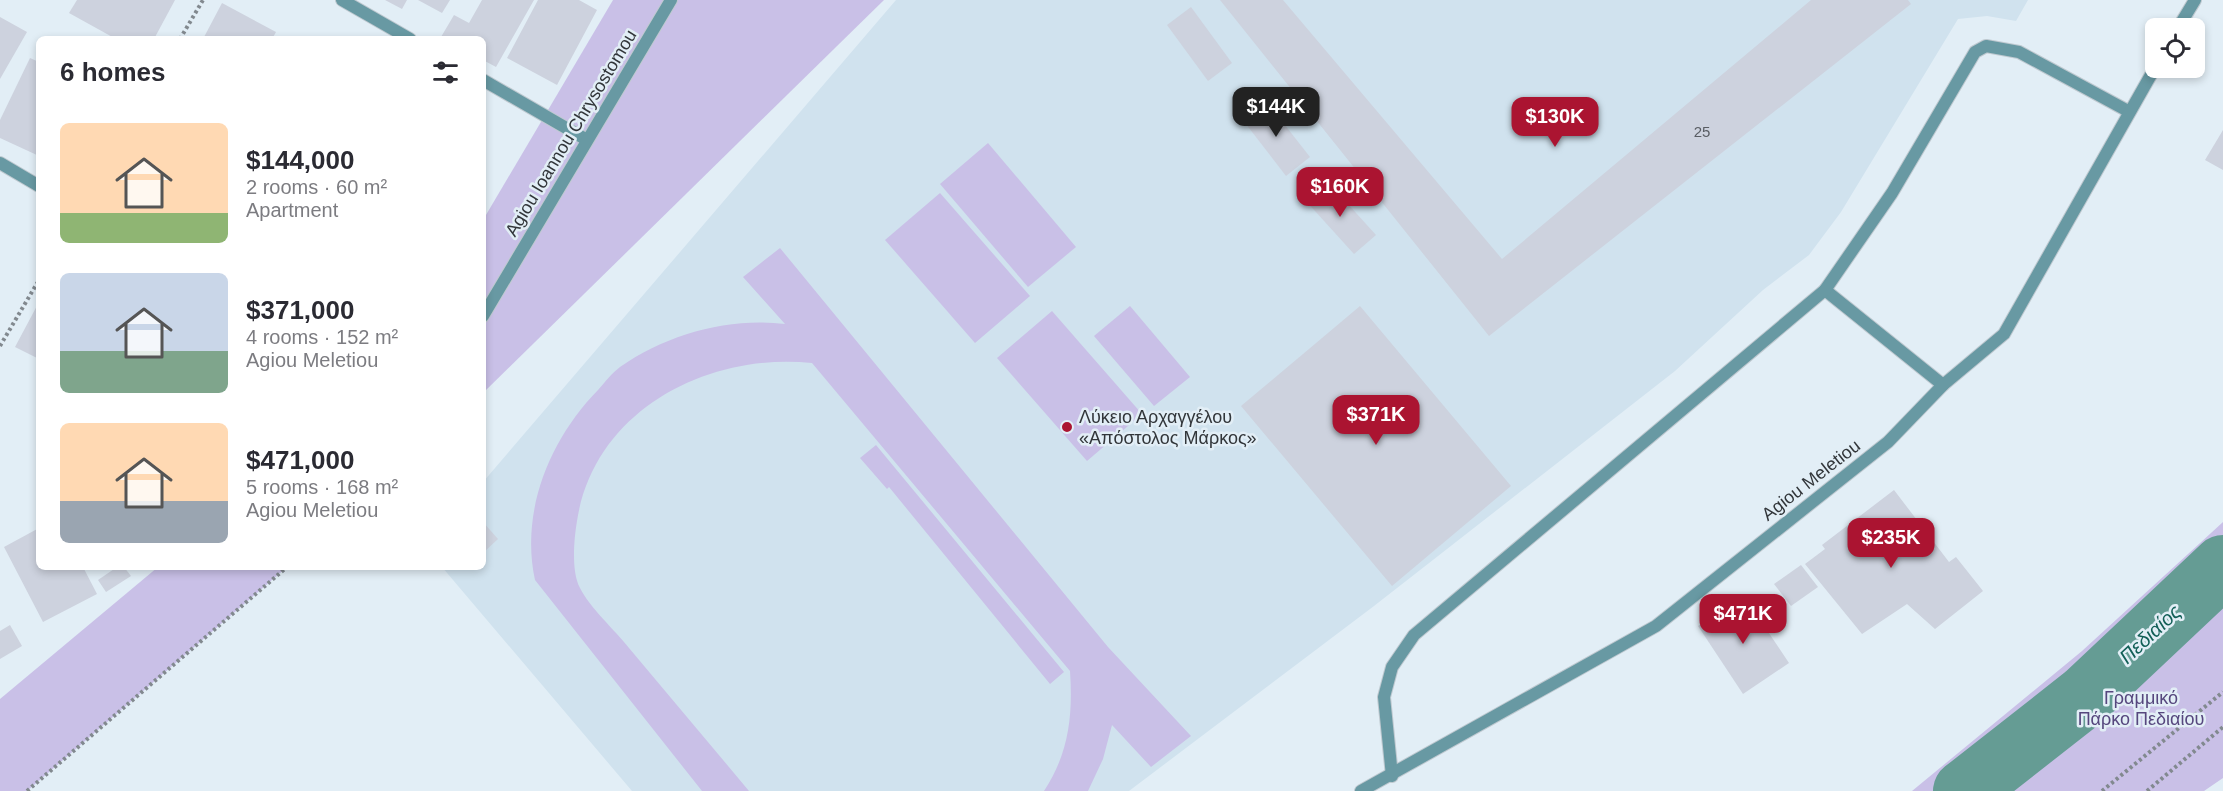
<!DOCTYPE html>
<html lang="en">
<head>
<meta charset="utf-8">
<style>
	body { margin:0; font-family:Arial,sans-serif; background:#f7f7f7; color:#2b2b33; height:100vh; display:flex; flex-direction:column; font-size:22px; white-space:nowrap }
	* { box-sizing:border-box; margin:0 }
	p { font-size:20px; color:#7c7c81 }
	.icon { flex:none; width:33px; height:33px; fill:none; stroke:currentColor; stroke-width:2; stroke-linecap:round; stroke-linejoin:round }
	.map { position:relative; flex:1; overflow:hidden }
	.panel { position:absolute; left:36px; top:36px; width:450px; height:534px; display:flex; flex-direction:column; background:#fff; border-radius:9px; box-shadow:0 3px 9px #0003 }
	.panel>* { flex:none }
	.tools { position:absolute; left:2145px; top:18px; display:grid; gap:12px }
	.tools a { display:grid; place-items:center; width:60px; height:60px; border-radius:9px; background:#fff; box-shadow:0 3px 9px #0003; font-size:30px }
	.price { position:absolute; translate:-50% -51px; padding:0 14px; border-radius:12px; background:#ab1431; color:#fff; font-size:20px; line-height:39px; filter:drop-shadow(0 2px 3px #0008) }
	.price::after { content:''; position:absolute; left:50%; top:36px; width:18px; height:14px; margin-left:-9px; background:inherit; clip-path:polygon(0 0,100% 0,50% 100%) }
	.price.active { background:#222; color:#fff }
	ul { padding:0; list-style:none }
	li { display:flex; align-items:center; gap:18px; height:150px; padding:0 24px }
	li span { display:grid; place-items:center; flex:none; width:168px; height:120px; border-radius:9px; color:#555 }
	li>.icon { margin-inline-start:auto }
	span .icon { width:72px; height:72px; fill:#fffc; stroke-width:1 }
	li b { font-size:26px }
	h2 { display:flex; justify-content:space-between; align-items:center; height:72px; padding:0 24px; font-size:26px }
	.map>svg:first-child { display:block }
</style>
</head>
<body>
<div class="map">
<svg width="2223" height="791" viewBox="0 0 2223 791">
	<rect width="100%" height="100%" fill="#e2eef6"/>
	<path fill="#d0e2ee" d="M896,0h1132l-12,21 -29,-5 -29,3 -117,193 -32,43 -46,35 -88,81 -301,235 -245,185h-497l-190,-224h41v-85z"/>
	<g fill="#c9c0e7">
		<path d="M613,0h271l-401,393v-173z"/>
		<path d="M988,143l88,104 -48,40 -88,-103z"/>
		<path d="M940,193l90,103 -55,47 -90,-103z"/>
		<path d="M780,248l328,399 83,89 -40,31 -39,-42 -9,34 -15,32h-44c25,-38 29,-76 26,-120l-258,-308c-104,-11 -218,47 -235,158 -3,18 -6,50 3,67 10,20 35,42 49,60 40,48 80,95 120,143h-47l-167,-211c-15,-69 15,-141 63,-190 7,-8 14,-17 22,-23 47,-33 109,-50 165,-43l-42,-47z"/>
		<path d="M1130,306l60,71 -36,29 -60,-70z"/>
		<path d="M1052,311l90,103 -55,47 -90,-103z"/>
		<path d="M876,445l188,227 -14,12 -161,-197 -2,2 -27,-31z"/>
		<path d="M2223,522v256l-19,13h-292l170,-140z"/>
		<path d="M158,567h129l-260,224h-27v-92z"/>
	</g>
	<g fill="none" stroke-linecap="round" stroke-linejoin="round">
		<path stroke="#659c94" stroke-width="62" d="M1964,791l121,-95 138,-130"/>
	</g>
	<g fill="#cdd2de">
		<path d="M77,0h98l-21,39h-38l-47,-26z"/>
		<path d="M385,0h22l-5,9z"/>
		<path d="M418,0h32l-8,13z"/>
		<path d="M482,0h52l-38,67 -13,-7v-21l-42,-2 13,-22 15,8z"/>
		<path d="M538,0h41l18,10 -40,75 -50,-27z"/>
		<path d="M1220,0h63l219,259 309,-259h97l3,4 -422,332z"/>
		<path d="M222,3l54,29 -4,7h-69z"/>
		<path d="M1191,7l41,56 -24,18 -41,-56z"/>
		<path d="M0,17l27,15 -27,47z"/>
		<path d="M30,58l9,4v94l-39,-18v-18z"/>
		<path d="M1266,101l44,56 -24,19 -44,-57z"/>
		<path d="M2223,130v40l-18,-10z"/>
		<path d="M1327,181l49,54 -22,19 -49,-54z"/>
		<path d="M39,302v57l-24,-12z"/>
		<path d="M1360,306l151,180 -119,100 -151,-180z"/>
		<path d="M1894,490l55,72 7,-5 27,34 -48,38 -28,-25 -45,30 -57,-70 20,-15 -3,-4z"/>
		<path d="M483,522l15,17 -15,14z"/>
		<path d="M39,528v39h44l14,27 -54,28 -39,-75z"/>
		<path d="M1801,565l17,22 -27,19 -17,-22z"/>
		<path d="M117,567h7l7,9 -25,16 -8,-12z"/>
		<path d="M1744,596l45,67 -46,31 -45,-68z"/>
		<path d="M10,625l12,21 -22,13v-28z"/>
	</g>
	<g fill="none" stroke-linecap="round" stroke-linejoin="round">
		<defs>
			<g id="lane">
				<path d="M1825,290l118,95"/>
				<path d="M1392,776l-8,-79 8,-30 22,-32 411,-345 67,-97 83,-141 11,-6 33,6 109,59"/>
			</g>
			<g id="street">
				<path d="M342,0l68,39"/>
				<path d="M2178,28l17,-28"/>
				<path d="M483,80l104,60"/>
				<path d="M0,163l39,23"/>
				<path d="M483,316l188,-316"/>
				<path d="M1361,791l295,-165 232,-184 55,-57 61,-51 152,-268"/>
			</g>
		</defs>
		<use href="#lane" stroke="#bfc9d0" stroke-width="14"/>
		<use href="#street" stroke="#bfc9d0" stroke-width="14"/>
		<g stroke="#82898f" stroke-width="4" stroke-dasharray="3 3" stroke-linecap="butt">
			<path d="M180,39l23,-39"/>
			<path d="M0,346l39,-66"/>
			<path d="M27,791l260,-224"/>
			<path d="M2102,791l121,-99"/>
			<path d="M2147,791l76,-64"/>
		</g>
		<use href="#lane" stroke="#6899a3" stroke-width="12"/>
		<use href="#street" stroke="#6899a3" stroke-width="12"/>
	</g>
	<circle fill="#ab1431" stroke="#e2eef6" stroke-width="2" cx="1067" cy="427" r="6"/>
	<g text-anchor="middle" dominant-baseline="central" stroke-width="5" stroke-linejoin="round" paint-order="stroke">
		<g font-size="15" fill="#595d63">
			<text x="1702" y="131">25</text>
		</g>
		<g font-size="18" fill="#32363a" stroke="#e2eef6">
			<text transform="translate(571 133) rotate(-59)">Agiou Ioannou Chrysostomou</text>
			<text transform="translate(1811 480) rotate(-38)">Agiou Meletiou</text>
		</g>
		<g font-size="18" fill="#32363a" stroke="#e2eef6" text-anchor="start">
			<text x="1079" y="417">Λύκειο Αρχαγγέλου<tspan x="1079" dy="21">«Απόστολος Μάρκος»</tspan></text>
		</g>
		<g font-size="18" fill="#56477e" stroke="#e2eef6">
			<text x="2141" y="698">Γραμμικό<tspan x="2141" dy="21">Πάρκο Πεδιαίου</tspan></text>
		</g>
		<g font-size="20" font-style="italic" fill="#125f57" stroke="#e2eef6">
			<text transform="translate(2150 634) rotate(-43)">Πεδιαίος</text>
		</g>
	</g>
</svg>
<div class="tools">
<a><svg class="icon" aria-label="locate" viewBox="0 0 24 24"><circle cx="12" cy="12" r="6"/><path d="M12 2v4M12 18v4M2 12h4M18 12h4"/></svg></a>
</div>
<b class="price active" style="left:1276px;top:138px">$144K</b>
<b class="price" style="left:1555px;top:148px">$130K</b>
<b class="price" style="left:1340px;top:218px">$160K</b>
<b class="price" style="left:1376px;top:446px">$371K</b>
<b class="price" style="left:1891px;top:569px">$235K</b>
<b class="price" style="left:1743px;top:645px">$471K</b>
<section class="panel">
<h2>6 homes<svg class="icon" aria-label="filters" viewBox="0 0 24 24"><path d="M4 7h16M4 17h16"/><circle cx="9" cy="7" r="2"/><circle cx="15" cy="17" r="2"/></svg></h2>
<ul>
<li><span style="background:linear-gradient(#ffd9b3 75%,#8fb573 0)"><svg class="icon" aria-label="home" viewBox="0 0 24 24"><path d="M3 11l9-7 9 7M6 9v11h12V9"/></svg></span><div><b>$144,000</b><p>2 rooms · 60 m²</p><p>Apartment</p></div></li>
<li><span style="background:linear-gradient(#c9d6e8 65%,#7fa58c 0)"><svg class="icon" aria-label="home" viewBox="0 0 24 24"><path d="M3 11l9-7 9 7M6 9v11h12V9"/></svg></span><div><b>$371,000</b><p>4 rooms · 152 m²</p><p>Agiou Meletiou</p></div></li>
<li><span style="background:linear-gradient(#ffd9b3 65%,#9aa5b1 0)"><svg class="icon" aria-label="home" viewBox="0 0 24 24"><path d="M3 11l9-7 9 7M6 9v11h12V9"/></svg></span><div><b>$471,000</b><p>5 rooms · 168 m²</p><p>Agiou Meletiou</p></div></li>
</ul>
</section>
</div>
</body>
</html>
